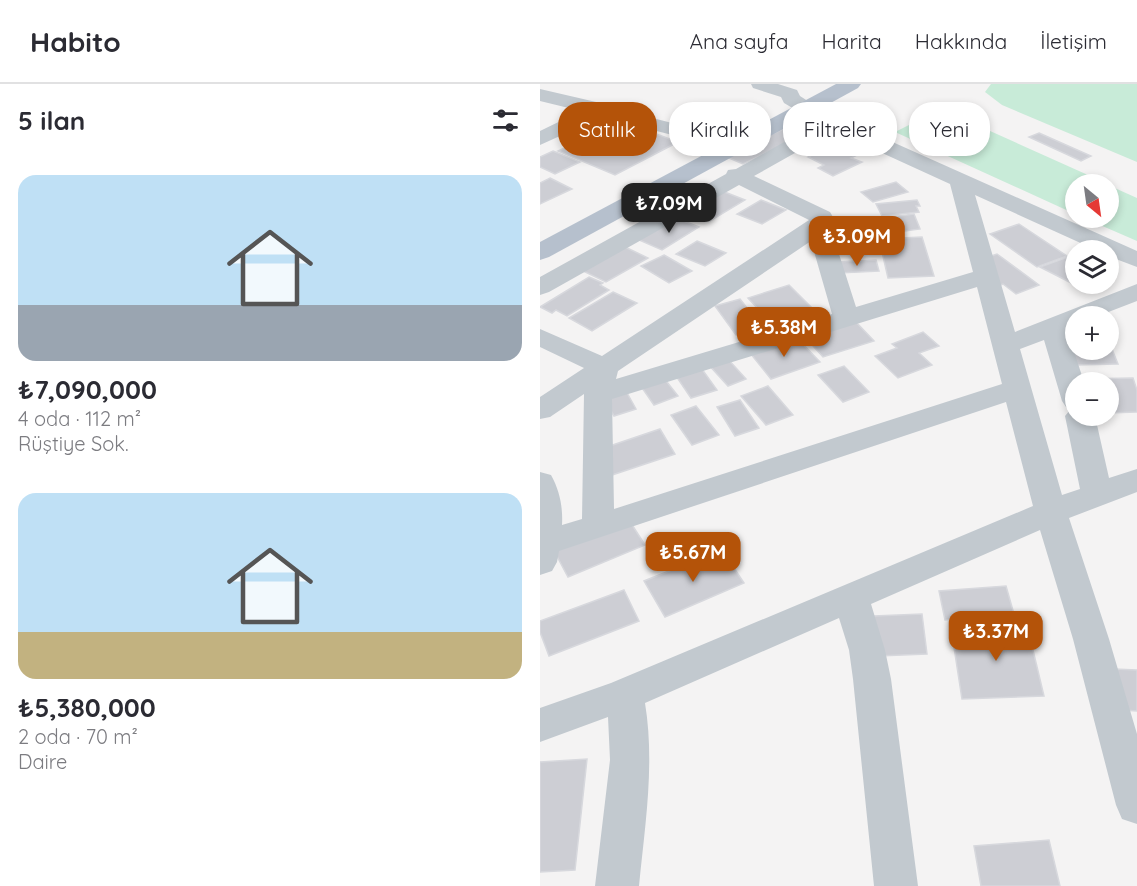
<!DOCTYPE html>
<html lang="tr">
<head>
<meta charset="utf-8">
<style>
	body { margin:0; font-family:Quicksand,sans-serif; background:#f7f7f7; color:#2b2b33; height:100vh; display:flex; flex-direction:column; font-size:22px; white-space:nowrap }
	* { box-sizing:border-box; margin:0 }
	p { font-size:20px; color:#7c7c81 }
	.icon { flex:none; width:33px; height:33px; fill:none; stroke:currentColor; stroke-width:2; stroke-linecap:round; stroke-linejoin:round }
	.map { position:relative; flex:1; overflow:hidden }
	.drawer { display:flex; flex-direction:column; background:#fff; width:540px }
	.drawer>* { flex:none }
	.banner { position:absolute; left:18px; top:18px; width:489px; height:54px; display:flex; gap:12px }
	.needle { width:39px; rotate:151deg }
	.controls { position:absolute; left:525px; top:90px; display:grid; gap:12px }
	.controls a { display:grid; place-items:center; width:54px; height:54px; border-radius:50%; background:#fff; box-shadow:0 3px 9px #0003; font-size:30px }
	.price { position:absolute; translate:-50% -51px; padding:0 14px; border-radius:12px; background:#b45309; color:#fff; font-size:20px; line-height:39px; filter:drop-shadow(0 2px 3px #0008) }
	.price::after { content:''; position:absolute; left:50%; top:36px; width:18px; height:14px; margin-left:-9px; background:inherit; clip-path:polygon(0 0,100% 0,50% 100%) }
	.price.selected { background:#222; color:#fff }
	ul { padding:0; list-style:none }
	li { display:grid; align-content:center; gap:12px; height:318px; padding:0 18px }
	li span { display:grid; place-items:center; height:186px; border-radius:18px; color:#555 }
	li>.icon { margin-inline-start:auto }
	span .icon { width:108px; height:108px; fill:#fffc; stroke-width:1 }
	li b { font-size:26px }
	h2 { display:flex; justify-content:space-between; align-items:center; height:72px; padding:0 18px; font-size:26px }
	.chip { padding:0 21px; border-radius:24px; background:#fff; box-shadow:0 3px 9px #0003; font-size:21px; line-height:54px }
	.chip.selected { background:#b45309; color:#fff }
	header { display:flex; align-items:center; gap:36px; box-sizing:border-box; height:84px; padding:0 30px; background:#fff; border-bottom:2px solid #e1e1e2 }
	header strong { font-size:28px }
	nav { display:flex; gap:33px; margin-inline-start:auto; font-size:21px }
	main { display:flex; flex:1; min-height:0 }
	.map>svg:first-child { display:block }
</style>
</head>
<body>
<header>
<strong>Habito</strong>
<nav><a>Ana sayfa</a><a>Harita</a><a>Hakkında</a><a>İletişim</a></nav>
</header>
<main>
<section class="drawer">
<h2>5 ilan<svg class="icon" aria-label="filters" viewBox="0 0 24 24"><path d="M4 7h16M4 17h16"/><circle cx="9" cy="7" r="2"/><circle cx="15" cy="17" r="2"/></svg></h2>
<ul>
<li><span style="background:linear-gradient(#bfe0f5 70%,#9aa5b1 0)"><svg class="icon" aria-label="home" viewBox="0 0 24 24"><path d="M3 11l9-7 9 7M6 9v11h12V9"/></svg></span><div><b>₺7,090,000</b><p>4 oda · 112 m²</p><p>Rüştiye Sok.</p></div></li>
<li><span style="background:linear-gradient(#bfe0f5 75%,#c2b280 0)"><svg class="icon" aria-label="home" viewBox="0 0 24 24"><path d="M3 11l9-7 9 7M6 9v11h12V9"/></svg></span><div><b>₺5,380,000</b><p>2 oda · 70 m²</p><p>Daire</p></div></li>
</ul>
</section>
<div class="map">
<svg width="597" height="802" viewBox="0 0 597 802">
	<rect width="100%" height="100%" fill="#f4f3f3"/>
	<g fill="#c8ebd8">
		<path d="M451,0h146v78l-135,-57 -17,-13z"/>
		<path d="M401,25l167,75h-32l-1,30 -180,-82z"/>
		<path d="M568,101l29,13v43l-53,-23h24z"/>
	</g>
	<g fill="#cdced4" stroke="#d7d8dd" stroke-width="1.5">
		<path d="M82,37l56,21 -63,33 -57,-24z"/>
		<path d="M243,45l19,7 -59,28 -19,-8z"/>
		<path d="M499,49l52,23 -10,5 -52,-24z"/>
		<path d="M291,62l24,10 -4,2 11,4 -29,14 -15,-8 6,-3 -16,-8z"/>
		<path d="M13,67l27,11 -25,12 -15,-7v-10z"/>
		<path d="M10,94l22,11 -32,15v-21z"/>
		<path d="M356,98l12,10 -35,10 -12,-10z"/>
		<path d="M182,107l23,9 -35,21 -23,-9z"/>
		<path d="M221,116l25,10 -24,14 -25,-10z"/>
		<path d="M377,116l3,6h-4l3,6 -37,4 -6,-12z"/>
		<path d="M374,130l6,15 -37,5 -9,-15z"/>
		<path d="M136,134l23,9 -37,23 -23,-10z"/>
		<path d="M479,140l48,32 -30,11 -47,-33z"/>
		<path d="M382,153l12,39 -46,2 -9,-39z"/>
		<path d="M157,157l29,12 -21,13 -29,-12z"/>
		<path d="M85,163l23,11 -42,24 -23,-11z"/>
		<path d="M457,170l42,31 -23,9 -13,-10 -10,4 -8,-30z"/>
		<path d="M536,170v30h14l-11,3 -39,-20z"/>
		<path d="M124,171l28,16 -23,12 -28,-17z"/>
		<path d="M336,176l3,11 -41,2 -2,-11z"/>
		<path d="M49,193l14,6 -3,2 9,5 -42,26 -11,-6 -4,3 -12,-6z"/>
		<path d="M249,201l25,25 -42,14 -24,-26z"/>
		<path d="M73,208l24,11 -45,28 -23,-13z"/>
		<path d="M200,215l22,28 -26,8 -21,-29z"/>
		<path d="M315,237l19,20 -51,16 -18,-20z"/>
		<path d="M522,245h14v21h32v-11l10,25 -45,1z"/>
		<path d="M383,248l16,14 -20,7 13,12 -34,13 -23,-22 22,-8 -5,-4z"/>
		<path d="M257,254l23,24 -49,17 -21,-26z"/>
		<path d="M186,273l20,22 -18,7 -20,-22z"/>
		<path d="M159,281l18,25 -26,8 -17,-25z"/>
		<path d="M304,282l25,26 -26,10 -25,-27z"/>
		<path d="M123,293l15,19 -24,9 -14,-20z"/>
		<path d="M593,294l4,12v22l-29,1v-31h-28l-1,-3z"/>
		<path d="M228,302l25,29 -27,10 -25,-29z"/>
		<path d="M86,307l10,18 -22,7 -11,-19z"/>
		<path d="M200,316l19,28 -24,8 -18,-29z"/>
		<path d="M156,322l23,29 -27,10 -21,-30z"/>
		<path d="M120,345l15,25 -63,21 -14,-25z"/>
		<path d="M87,433l18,28 -77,32 -16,-30z"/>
		<path d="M182,466l22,33 -79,34 -21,-36z"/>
		<path d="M466,502l8,28 -69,6 -6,-29z"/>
		<path d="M84,506l15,31 -90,35 -9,-24v-11z"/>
		<path d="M382,530l5,40 -49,2 -4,-40z"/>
		<path d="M487,541l17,71 -82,3 -11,-71z"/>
		<path d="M574,585l23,1v41l-14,-1z"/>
		<path d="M47,675l-12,111 -35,2v-110z"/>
		<path d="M509,756l11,46h-79l-7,-40z"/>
	</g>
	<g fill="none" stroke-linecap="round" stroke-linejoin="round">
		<g fill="#c2c9cf" fill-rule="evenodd">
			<path d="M211,0h27l19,6 3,6 23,15 314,140v16l-29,-11v-6h-12l-121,-55 40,137 122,-48v17l-39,15h-22v11l-9,3 17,52h-8v34h19l14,62 28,-9v23l-68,26 40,121 28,95v90l-15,-5 -6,-14 -43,-166 -33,-109 -169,74 14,46 6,29 27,207h-44l-21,-207 -4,-29 -10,-32 -194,85c10,61 0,122 -6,183h-44l15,-126 -2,-43 -68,25v-34l71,-25 422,-177 -27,-104 -447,149 -2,11 -5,9 -12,4v-103l11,3c9,16 12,33 11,50l20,-6 2,-125 -34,23 -10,2v-22l44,-29 -44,-21v-18l62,27 207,-136 -70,-35 -190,107 -9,3v-18l186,-103 2,-4 8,-1 82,-46 -34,-20 -3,-6 -28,-9zM294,47l116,53 23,88 -117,35 -26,-81 3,-9 -3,-5 -76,-36zM271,157l21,73 -216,65 2,-8zM437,203l25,97 -388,125 -2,-110zM504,256l18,61 4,6 5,2 -6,7 15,73 -18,6 -42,-146z"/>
			<path d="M0,5l69,16 1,2 120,31 3,4 -3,4 -7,2 -121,-31 -62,28v-14l41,-20 -41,-10z"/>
		</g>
		<path fill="#b6c0cd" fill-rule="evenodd" d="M296,0h25l-3,4 -309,169 -9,3v-18z"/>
	</g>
</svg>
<div class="controls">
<a><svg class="needle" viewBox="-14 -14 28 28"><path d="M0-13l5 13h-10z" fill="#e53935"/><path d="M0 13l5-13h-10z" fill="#7c7c81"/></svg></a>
<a><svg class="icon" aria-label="layers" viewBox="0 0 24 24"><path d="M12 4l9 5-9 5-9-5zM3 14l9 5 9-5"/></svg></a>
<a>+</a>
<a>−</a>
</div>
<b class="price selected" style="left:129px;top:150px">₺7.09M</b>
<b class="price" style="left:317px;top:183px">₺3.09M</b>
<b class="price" style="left:244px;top:274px">₺5.38M</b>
<b class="price" style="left:153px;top:499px">₺5.67M</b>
<b class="price" style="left:456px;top:578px">₺3.37M</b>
<div class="banner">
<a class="chip selected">Satılık</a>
<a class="chip">Kiralık</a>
<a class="chip">Filtreler</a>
<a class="chip">Yeni</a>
</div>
</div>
</main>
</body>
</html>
